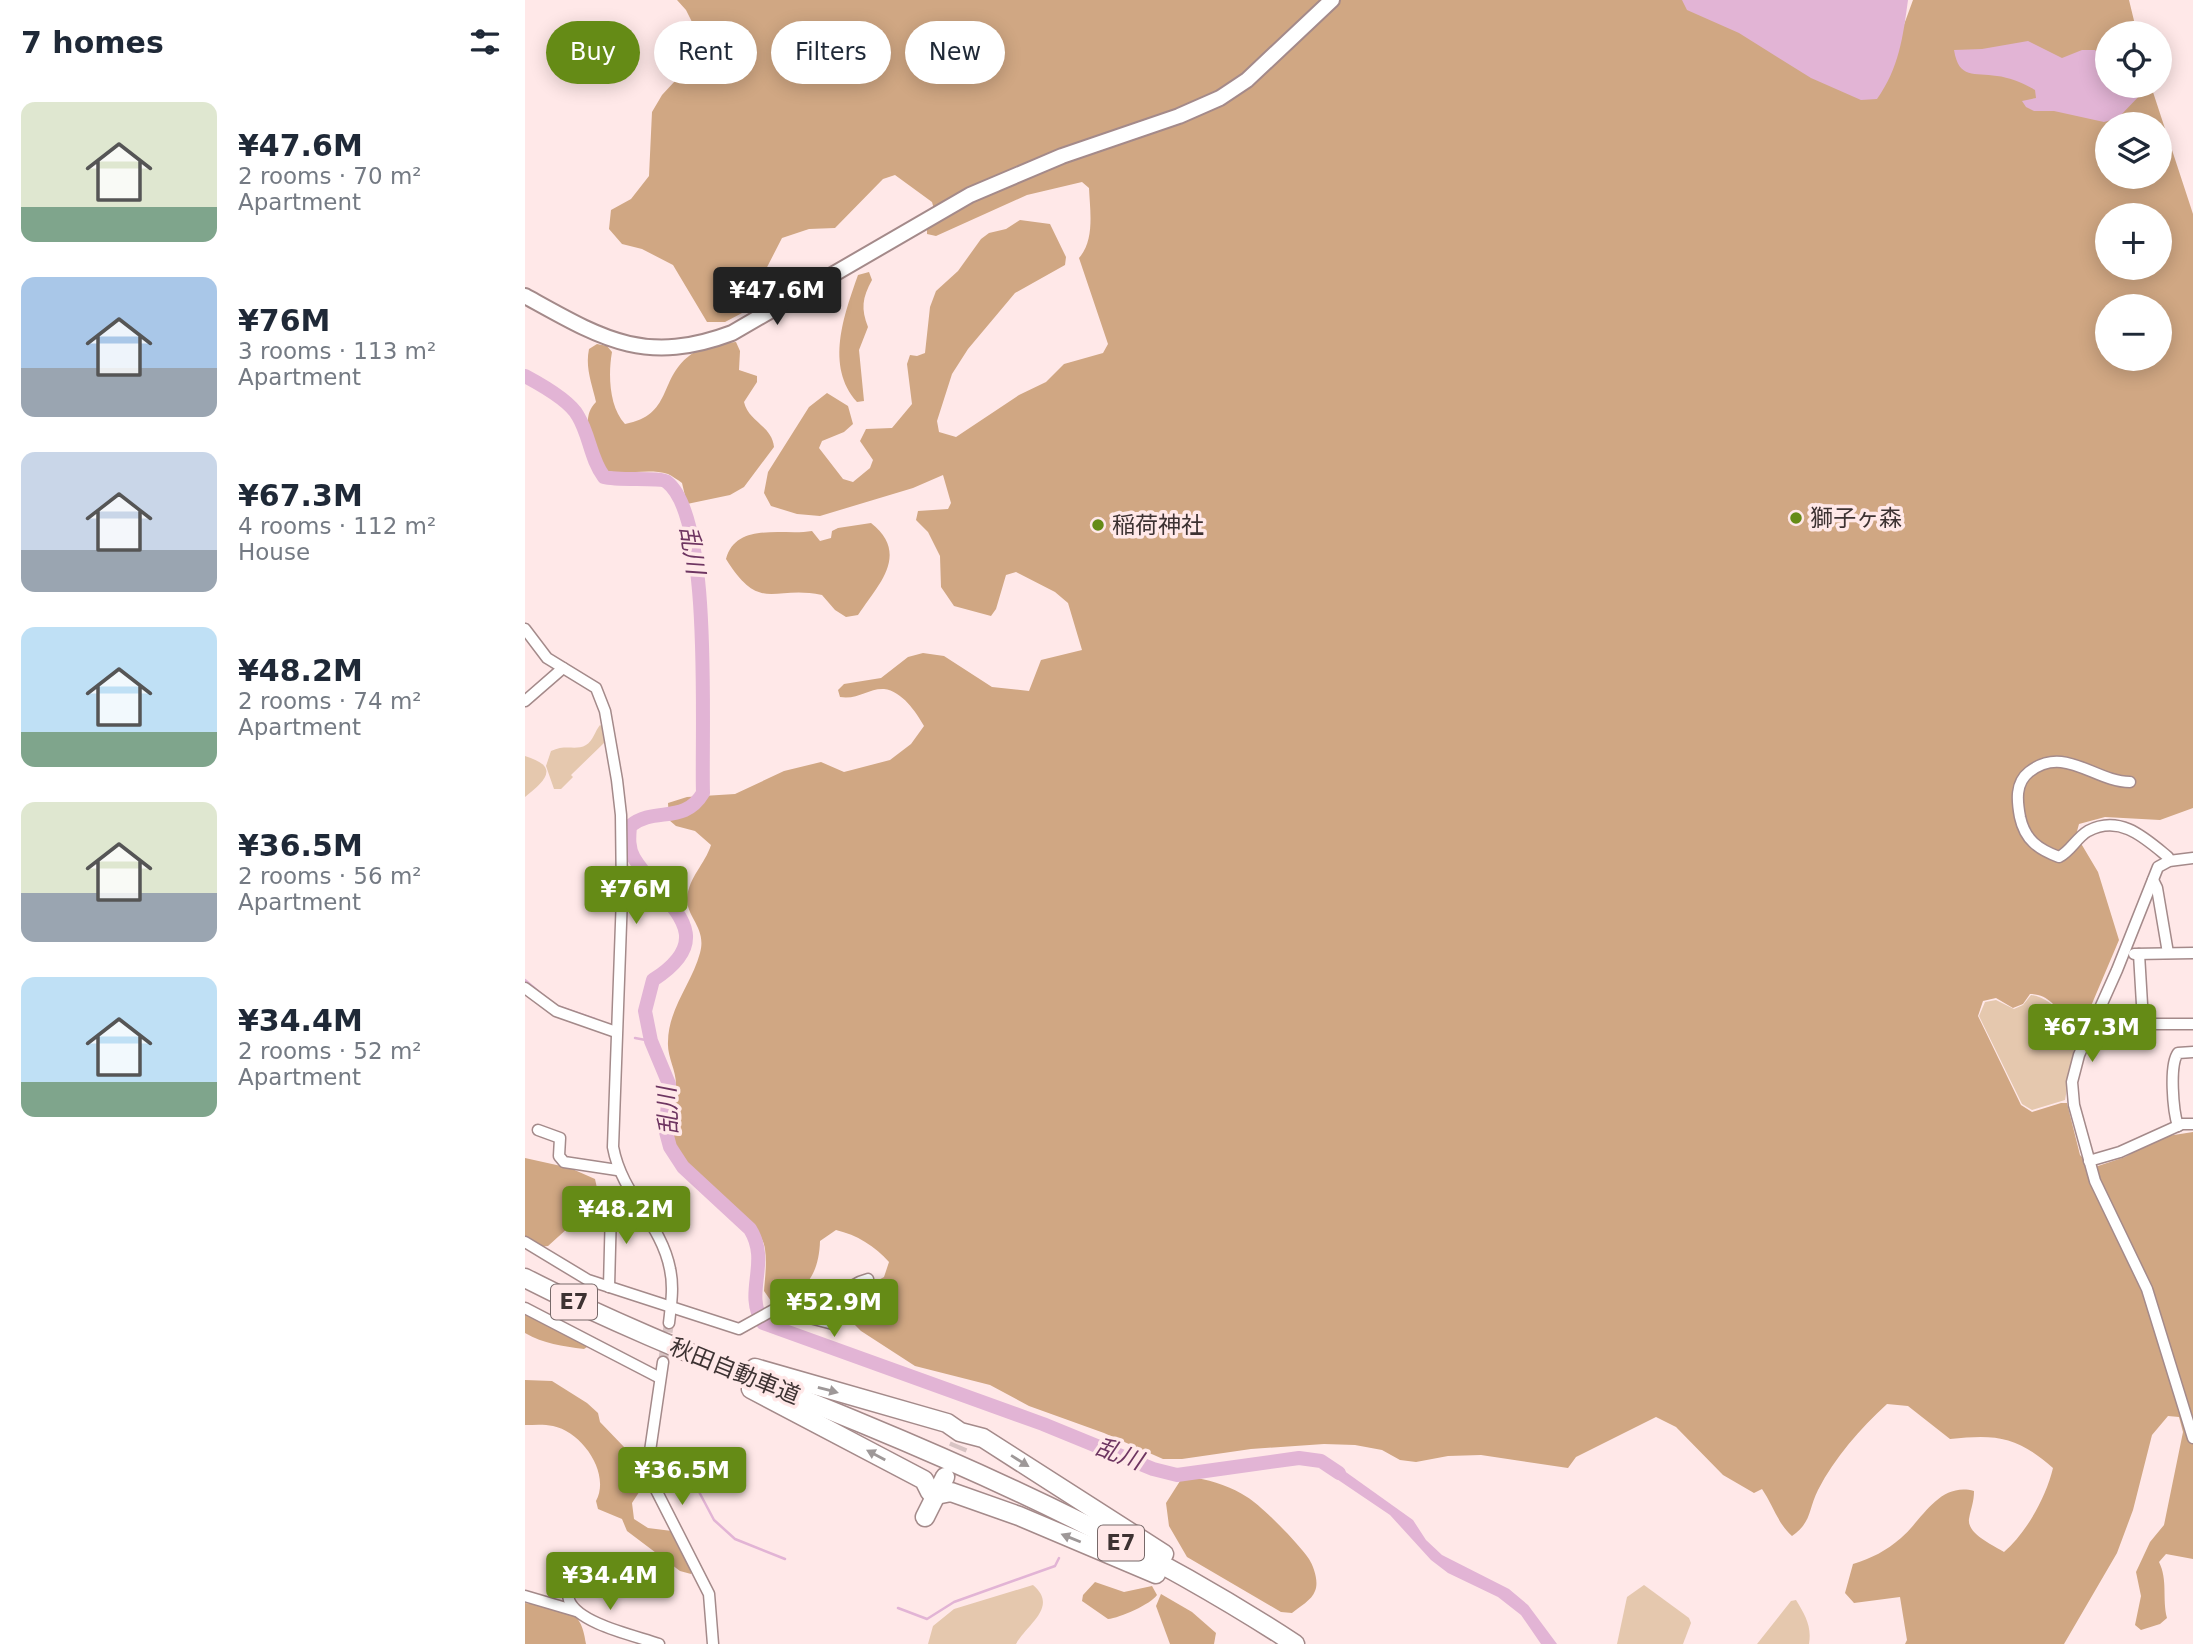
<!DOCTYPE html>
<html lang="en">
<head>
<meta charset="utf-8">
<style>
	body { margin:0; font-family:"DejaVu Sans","Noto Sans JP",sans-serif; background:#f6f6f7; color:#1f2937; height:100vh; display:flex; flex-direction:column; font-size:26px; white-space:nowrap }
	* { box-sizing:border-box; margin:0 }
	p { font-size:23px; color:#747a83 }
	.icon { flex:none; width:38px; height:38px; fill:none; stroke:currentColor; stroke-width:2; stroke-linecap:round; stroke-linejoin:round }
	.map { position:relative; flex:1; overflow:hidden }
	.drawer { display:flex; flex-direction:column; background:#fff; width:525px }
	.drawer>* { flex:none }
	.banner { position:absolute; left:21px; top:21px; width:665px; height:63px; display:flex; gap:14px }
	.controls { position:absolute; left:1570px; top:21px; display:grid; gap:14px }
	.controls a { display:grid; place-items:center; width:77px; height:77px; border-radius:50%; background:#fff; box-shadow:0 4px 18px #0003; font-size:35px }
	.price { position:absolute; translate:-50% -60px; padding:0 16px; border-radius:7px; background:#658b16; color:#fff; font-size:23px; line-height:46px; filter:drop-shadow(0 2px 4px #0008) }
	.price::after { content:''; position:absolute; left:50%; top:42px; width:21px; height:16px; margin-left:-10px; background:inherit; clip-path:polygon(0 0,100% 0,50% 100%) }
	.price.active { background:#222; color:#fff }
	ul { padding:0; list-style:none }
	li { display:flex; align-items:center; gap:21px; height:175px; padding:0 21px }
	li span { display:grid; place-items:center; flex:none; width:196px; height:140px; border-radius:14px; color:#555 }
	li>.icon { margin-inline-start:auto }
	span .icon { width:84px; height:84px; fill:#fffc; stroke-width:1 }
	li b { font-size:30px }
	h2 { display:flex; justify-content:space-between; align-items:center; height:84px; padding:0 21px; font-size:30px }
	.pill { padding:0 24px; border-radius:32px; background:#fff; box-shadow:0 4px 18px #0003; font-size:24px; line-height:63px }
	.pill.active { background:#658b16; color:#fff }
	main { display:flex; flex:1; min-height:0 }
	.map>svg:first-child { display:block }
</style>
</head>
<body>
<main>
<section class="drawer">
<h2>7 homes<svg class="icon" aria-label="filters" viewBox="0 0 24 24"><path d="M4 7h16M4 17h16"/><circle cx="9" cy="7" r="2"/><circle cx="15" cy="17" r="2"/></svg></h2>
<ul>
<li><span style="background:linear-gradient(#dfe7d0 75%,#7fa58c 0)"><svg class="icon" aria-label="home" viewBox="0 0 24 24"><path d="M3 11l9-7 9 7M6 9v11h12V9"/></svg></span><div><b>¥47.6M</b><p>2 rooms · 70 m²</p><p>Apartment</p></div></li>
<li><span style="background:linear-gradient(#a9c7e8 65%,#9aa5b1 0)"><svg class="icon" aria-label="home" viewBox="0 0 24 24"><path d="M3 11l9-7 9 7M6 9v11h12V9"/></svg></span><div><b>¥76M</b><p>3 rooms · 113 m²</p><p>Apartment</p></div></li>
<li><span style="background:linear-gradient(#c9d6e8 70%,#9aa5b1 0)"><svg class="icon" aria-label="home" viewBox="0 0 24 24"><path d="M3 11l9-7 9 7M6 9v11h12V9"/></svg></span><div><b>¥67.3M</b><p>4 rooms · 112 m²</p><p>House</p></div></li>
<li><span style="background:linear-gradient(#bfe0f5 75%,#7fa58c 0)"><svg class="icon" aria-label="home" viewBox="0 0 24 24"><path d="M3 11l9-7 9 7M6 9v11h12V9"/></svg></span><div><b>¥48.2M</b><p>2 rooms · 74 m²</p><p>Apartment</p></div></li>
<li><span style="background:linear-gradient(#dfe7d0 65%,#9aa5b1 0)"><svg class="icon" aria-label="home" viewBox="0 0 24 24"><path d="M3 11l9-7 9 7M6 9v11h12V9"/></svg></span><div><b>¥36.5M</b><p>2 rooms · 56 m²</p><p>Apartment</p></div></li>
<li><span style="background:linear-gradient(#bfe0f5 75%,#7fa58c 0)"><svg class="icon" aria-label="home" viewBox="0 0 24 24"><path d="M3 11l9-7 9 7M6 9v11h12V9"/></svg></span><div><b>¥34.4M</b><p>2 rooms · 52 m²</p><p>Apartment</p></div></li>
</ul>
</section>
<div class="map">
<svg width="1668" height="1644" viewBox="0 0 1668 1644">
	<rect width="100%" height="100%" fill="#ffe8e8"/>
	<g fill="#e5c8ae">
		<path d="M75,725l3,2 2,15 -34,33 2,2 -12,12h-7l-8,-23 5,-15c15,-7 25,0 35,-6 7,-4 9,-14 14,-20z"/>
		<path d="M0,756c36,11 20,25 0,41z"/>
		<path d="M1506,995c19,2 40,25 45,43l-11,62 -33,10 -10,-6 -43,-88 6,-14 11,-2 18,9 9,-4z"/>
		<path d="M508,1585c26,22 -6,39 -17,59h-88l5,-18 21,-17z"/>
		<path d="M1119,1585l45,33 2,5 -8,21h-66l10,-47z"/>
		<path d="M1271,1600c9,15 16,26 13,44h-52l34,-43z"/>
	</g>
	<g fill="#d0a783" fill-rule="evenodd">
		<path d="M152,0h1027l186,63 23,-63h216l8,33h-30v53h44l42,128v594l-33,12 -55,-3 -26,7 -3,11 22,37 21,68 -39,92c-20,-8 -21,-37 -50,-38l-7,10 -10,4 -17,-10 -13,3 -5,15 43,89 11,7 29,-9h6l13,52 12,13 33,-11 36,-20 32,-5v427l-27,-5 -7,8c9,18 3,37 8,56l-7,6 -19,6 -6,-5 6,-29 -5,-24 14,-30 14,-17 19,-93 -4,-15 -11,-1 -16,19 -19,75 -16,43 -53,91h-159l2,-4 -7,-43 -46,6 -9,-10 8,-29c19,-6 33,-13 48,-26 22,-19 38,-56 73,-47 0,11 -3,17 -5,28 -2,15 24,26 35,33 23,-20 42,-55 49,-84 -36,-32 -57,-34 -103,-29l-42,-33 -21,-2c-27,25 -52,53 -69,86 -10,20 -6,32 -26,46 -14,-12 -19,-31 -30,-47l-8,4 -31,-18 -47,-48 -20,-10 -80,40 -8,11 -87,-13 -33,1 -32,6 -16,-2 -18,-10 -27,-5 -31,-1 -73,5 -69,10h-19l-59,-26 -75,-27 -39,-21 -75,-19 -54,-35 -10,-10c3,-24 13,-33 33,-44l5,-15c-14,-16 -32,-27 -53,-32l-16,11c-1,34 -15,54 -49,60l-7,-10c1,-13 3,-28 1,-42 -5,-37 -77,-68 -92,-108 -7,-20 3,-38 3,-57 0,-14 -9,-28 -8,-42 0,-33 24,-59 32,-89 7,-25 -14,-36 -13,-55 2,-21 18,-34 24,-53l-16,-14 -19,-5 -7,-6 -1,-17 19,-6 48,-3 49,-23 37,-9 23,10 46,-12 21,-16 13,-18c-8,-14 -22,-35 -40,-37 -15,-1 -26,11 -44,8l-2,-7 6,-6 37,-6 27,-21 15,-4 21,3 48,31 37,4 12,-31 41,-10 -14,-47 -13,-11 -39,-20 -10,3 -10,34 -5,7 -37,-10 -13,-19 -1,-31 -12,-24 -12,-12 2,-9 30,-2 3,-6 -8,-28 -30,13 -93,28 -23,-2 -26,-8 -7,-13 4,-21 41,-65 18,-14 21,13 5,18 -9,8 -22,9 -3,7 24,31 10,3 17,-14 3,-8 -13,-19 6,-12 26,-1 20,-24 -5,-40 3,-9 7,1 8,-3 5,-46 6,-16 22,-20 23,-32 8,-6 17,-4 14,-9 30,4 16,33 -1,8 -50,28 -47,56 -16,25 -15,47 2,11 17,5 63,-42 27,-13 18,-18 39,-11 5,-9 -29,-86c16,-18 11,-47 10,-70l-7,-6 -55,13 -91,41 -9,-2v-9l9,-9 -4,-14 -37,-27 -12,4 -48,49 -26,1 -27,9 -38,74 -19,10h-18l-34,-57 -31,-16 -20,-5 -13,-15 2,-19 20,-11 18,-23 3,-64 10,-17 25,-27 10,-36 -11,-22zM1582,124h52v53h-52zM1582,215h52v53h-52zM1582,306h52v53h-52z"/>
		<path d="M344,272l3,8c-10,18 -11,29 -4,47l-9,23 5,51 -7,1c-32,-36 -13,-87 1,-127z"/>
		<path d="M211,342l4,9 -1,19 18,6v6l-13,20c4,19 28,24 30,45l-30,40 -14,8 -43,9 -5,-21c-4,-3 -10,-7 -14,-9 -34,-10 -74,18 -79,-36 -1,-14 -4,-25 7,-36 -4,-18 -11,-34 -7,-53l8,-5 10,2 5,6c-4,22 -3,55 13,72 48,-9 33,-44 64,-68 11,-9 34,-13 47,-14z"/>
		<path d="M346,523c39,31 8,61 -13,92l-12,2 -11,-7 -13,-15c-49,-11 -61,20 -96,-36 10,-38 59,-23 86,-28l8,10 11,-3 1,-7 6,-3z"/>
		<path d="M0,1158l45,10 25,11 2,9 -21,21 -7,18 -21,19 -8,1 -15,-10z"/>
		<path d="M0,1311l60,31 2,5 -3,2c-22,-3 -40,-5 -59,-16z"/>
		<path d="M0,1380l27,1 35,22 11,10 2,9 25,26 18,27 2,8 -13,20 2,16 14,9 24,3 22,35 -3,8 -11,-3 -53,-40 -5,-12 -24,-10 -2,-8c15,-28 -14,-69 -43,-75 -9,-2 -19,-1 -28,-1z"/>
		<path d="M671,1478c18,3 36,9 51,19 15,9 52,47 62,62 5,8 10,23 6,32 -3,9 -16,16 -23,22l-11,-1 -94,-55 -18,-31 -3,-23 14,-22z"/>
		<path d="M570,1582l29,10 28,-6 5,9c-6,9 -37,23 -49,24l-26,-18 1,-6z"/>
		<path d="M636,1594l31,18 24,21 -2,11h-44l-14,-38z"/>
		<path d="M0,1603c35,6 56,0 61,41h-61z"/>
	</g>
	<g fill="#e2b4d5">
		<path d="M1157,0h226c-5,37 -9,68 -31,99l-16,1 -50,-22 -72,-45 -52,-23z"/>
		<path d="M1503,41l34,17 20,-8h13l12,13v23h38v4l-27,28 -14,4 -50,-11h-20l-8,-4 -4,-6 14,-3 -1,-8c-9,-6 -27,-13 -38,-14 -23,-4 -38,4 -43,-26l28,-1z"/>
		<path d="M804,1460l84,60 13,20 16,15 67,34 19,16 29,39h-16l-20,-29 -23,-18 -50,-24 -17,-13 -41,-45 -68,-46z"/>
	</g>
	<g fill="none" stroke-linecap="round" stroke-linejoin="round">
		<g stroke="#e2b4d5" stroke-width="2.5">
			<path d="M0,980l21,18"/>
			<path d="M32,1006l38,13"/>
			<path d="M110,1038l16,3"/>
			<path d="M133,1458l31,15 25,47 21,19 50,20"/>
			<path d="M373,1608l29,11 27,-17 101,-36 4,-8"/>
		</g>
		<path stroke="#e2b4d5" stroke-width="14" d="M0,376c15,8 45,25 53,40 12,20 12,42 26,61 15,4 57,0 63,5 46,36 34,251 36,311 -19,32 -48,13 -73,33 -1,11 -2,22 4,32 27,45 91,76 19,122l-8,31 6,30 18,43 -3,48 4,15 13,20 67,62c21,34 -7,63 13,94l280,101 110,45 24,6 122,-17 22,3 18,12"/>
		<path stroke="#d8c4c4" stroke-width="10" stroke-dasharray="10 5" stroke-linecap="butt" d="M138,1362l6,-39"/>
		<path stroke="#d8c4c4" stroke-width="18" stroke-dasharray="18 9" stroke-linecap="butt" d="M422,1474l12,-29"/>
		<defs>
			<g id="street">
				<path d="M0,629l22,29 49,30 9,23 12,69 4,35 1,81 -9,251c9,49 48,75 57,122 4,18 1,36 -1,54"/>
				<path d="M0,701l38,-33"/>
				<path d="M1605,782c-35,0 -66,-38 -101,-10 -14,11 -12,29 -9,45 5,23 18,32 39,40 12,-6 17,-19 29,-26 32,-17 57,7 80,26l1,4"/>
				<path d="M1668,858l-24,3 -11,6 -41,103 -38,85 -7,27 2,23 21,76 52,108 46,149"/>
				<path d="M1628,880l4,8 11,65"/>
				<path d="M1609,954l59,-1"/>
				<path d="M1614,954l4,67 4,3h46"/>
				<path d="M0,988l31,23 60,21"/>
				<path d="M1653,1126c-5,-15 -9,-61 0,-73l15,-1"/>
				<path d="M13,1130l22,8 -1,18 5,6 53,8"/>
				<path d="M1564,1161l31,-9 62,-28h11"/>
				<path d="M0,1242l63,38 151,49 36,-20 58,15c5,-23 11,-39 35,-45"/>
				<path d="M84,1287l2,-78 22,-12"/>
				<path d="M0,1308l135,70"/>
				<path d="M138,1362l-14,96 4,26 56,110 4,50"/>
				<path d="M49,1567c-2,10 -8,24 -5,33 9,24 68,36 90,44"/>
				<path d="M0,1596l51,15"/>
			</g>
			<path id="secondary" d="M0,296c76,42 119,70 207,37l238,-138 92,-39 117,-40 41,-18 27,-18 85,-80"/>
			<g id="highway">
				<path d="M0,1278c109,56 223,98 336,145 150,62 298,132 434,221"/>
				<path d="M230,1368l192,55 13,9 23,6 181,116"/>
				<path d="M226,1389l173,91 6,12"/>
				<path d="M411,1495l15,-3 68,24 137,58"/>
				<path d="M400,1517l20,-40"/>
			</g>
		</defs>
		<use href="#street" stroke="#a48a8a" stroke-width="13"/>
		<use href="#secondary" stroke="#a48a8a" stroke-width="18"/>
		<use href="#highway" stroke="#a48a8a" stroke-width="21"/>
		<use href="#street" stroke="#fff" stroke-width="10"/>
		<use href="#secondary" stroke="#fff" stroke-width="14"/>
		<use href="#highway" stroke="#fff" stroke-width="18"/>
	</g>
	<defs><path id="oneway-solid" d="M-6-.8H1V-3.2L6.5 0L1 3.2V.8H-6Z" transform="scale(1.75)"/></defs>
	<g fill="#9e9898">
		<use href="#oneway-solid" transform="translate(303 1390) rotate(15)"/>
		<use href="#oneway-solid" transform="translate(351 1455) rotate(-152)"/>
		<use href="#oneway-solid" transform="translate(495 1461) rotate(32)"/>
		<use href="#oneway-solid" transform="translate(546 1538) rotate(-158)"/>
	</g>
	<g fill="#658b16" stroke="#ffe8e8" stroke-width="2.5">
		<circle cx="1271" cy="518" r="7"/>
		<circle cx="573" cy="525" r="7"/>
	</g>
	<g text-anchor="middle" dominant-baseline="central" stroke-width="7" stroke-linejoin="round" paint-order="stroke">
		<g fill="#ffe8e8" stroke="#776969" stroke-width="2">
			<rect x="26" y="1284.5" width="46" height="35" rx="5"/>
			<rect x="573" y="1525.5" width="46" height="35" rx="5"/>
		</g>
		<g font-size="21" font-weight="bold" fill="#3d3232">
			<text x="49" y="1302">E7</text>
			<text x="596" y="1543">E7</text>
		</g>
		<g font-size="23" fill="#3d3232" stroke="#ffe8e8" text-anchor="start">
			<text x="1285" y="518">獅子ヶ森</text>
			<text x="587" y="525">稲荷神社</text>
		</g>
		<g font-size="23" fill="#3d3232" stroke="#ffe8e8">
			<text transform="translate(210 1371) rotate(22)">秋田自動車道</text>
		</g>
		<g font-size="24" font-style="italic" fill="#6e3561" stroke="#ffe8e8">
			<text transform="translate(167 550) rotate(80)">乱川</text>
			<text transform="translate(143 1111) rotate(-93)">乱川</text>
			<text transform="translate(594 1454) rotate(20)">乱川</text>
		</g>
	</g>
</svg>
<div class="controls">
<a><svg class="icon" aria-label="locate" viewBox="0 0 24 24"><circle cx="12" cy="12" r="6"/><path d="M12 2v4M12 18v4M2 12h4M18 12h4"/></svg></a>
<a><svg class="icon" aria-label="layers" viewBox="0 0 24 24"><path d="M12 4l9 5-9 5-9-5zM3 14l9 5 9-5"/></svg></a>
<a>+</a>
<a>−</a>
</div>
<b class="price active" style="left:252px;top:327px">¥47.6M</b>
<b class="price" style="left:111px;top:926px">¥76M</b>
<b class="price" style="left:1567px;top:1064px">¥67.3M</b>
<b class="price" style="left:101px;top:1246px">¥48.2M</b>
<b class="price" style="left:309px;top:1339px">¥52.9M</b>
<b class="price" style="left:157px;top:1507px">¥36.5M</b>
<b class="price" style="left:85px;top:1612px">¥34.4M</b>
<div class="banner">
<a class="pill active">Buy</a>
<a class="pill">Rent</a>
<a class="pill">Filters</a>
<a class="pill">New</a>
</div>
</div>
</main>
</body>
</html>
